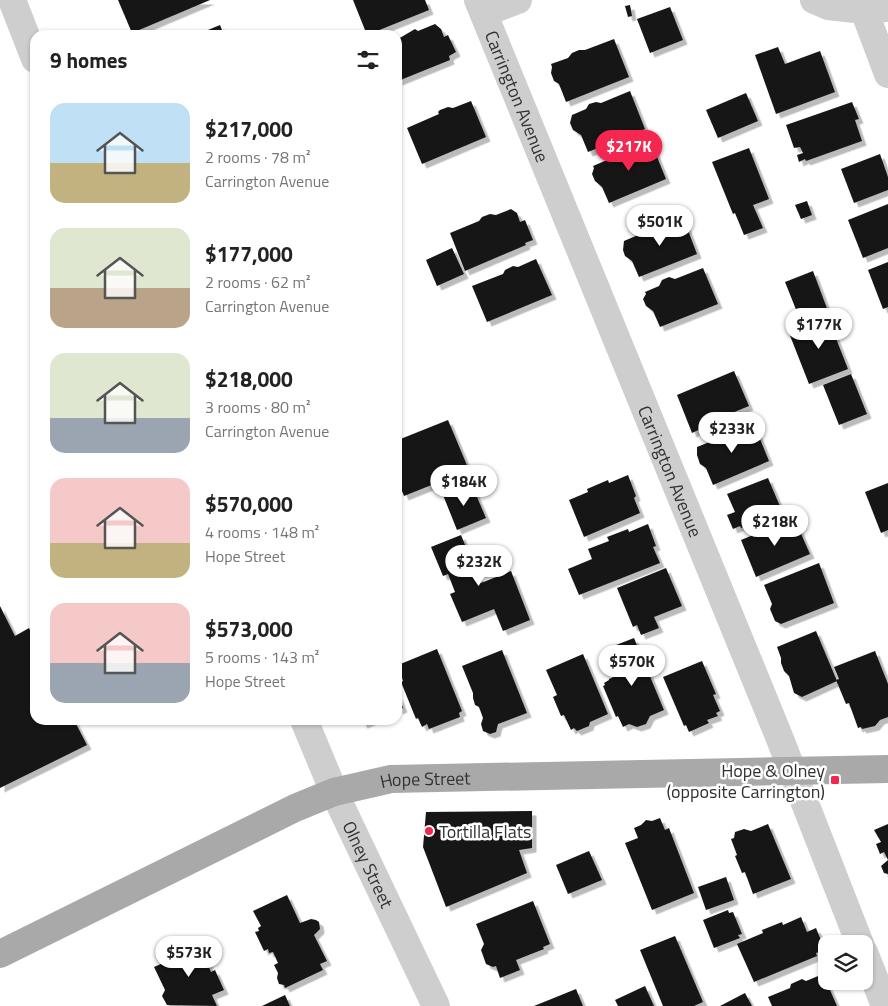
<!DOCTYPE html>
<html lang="en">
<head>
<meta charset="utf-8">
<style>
	body { margin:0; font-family:"Titillium Web",sans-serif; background:#f6f6f6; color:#222; height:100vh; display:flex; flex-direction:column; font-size:19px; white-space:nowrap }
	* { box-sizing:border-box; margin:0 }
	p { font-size:16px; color:#767676 }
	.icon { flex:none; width:28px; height:28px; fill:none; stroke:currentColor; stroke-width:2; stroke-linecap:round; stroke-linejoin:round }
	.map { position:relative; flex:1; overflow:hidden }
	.sheet { position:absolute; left:30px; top:30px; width:372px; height:695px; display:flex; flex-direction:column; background:#fff; border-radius:15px; box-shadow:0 1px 4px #0004 }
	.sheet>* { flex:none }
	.fabs { position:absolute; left:818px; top:935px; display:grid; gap:10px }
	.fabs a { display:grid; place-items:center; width:55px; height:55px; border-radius:10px; background:#fff; box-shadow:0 1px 4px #0004; font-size:25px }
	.price { position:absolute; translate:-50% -42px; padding:0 11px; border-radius:18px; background:#fff; color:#222; font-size:16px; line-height:32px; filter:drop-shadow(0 1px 2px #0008) }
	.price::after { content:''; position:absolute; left:50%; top:30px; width:15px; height:11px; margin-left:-8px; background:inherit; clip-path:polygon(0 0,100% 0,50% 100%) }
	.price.on { background:#f5264f; color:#fff }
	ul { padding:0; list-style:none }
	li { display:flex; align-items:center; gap:15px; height:125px; padding:0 20px }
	li span { display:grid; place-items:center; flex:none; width:140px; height:100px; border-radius:15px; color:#555 }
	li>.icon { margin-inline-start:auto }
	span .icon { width:60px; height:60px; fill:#fffc; stroke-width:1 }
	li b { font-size:21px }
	h2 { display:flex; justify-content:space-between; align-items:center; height:60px; padding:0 20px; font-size:21px }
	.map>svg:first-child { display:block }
</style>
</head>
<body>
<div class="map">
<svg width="888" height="1006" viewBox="0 0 888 1006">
	<defs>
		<filter id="shadow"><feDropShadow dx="4.5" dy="4.5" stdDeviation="0" flood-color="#0004"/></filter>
	</defs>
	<rect width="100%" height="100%" fill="#fff"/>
	<g fill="#181818" filter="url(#shadow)">
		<path d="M118,0h92l-78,33z"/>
		<path d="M353,0h72l4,10 -62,25z"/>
		<path d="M630,5l2,11 -4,1 -3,-11z"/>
		<path d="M670,7l13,33 -33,13 -13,-34z"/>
		<path d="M435,24l6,5 3,8 4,-2 8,17 -7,4 1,4 -52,21v-42l17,-10 3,2z"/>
		<path d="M220,25l4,10h-28z"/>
		<path d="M614,39l15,38 -63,25 -7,-18 -5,-3 -3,-8 1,-6 -1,-3 17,-6 4,-5 7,-3h6z"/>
		<path d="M778,47l7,17 35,-13 15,41 -59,22 -21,-59z"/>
		<path d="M630,91l15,38 -57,23 -7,-17 -8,-5 -3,-7 2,-8 14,-6 3,-5 7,-2 5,1z"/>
		<path d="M746,93l12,28 -40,17 -12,-28z"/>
		<path d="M471,101l15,36 -64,27 -15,-36 32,-14 -1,-2 2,-2 8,-3 5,1z"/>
		<path d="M852,102l7,17 -4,1 7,21 -56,20 -1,-2 -6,3 -2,-7 6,-2 -3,-6 -6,1 -8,-23z"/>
		<path d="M651,142l15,37 -57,24 -7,-16 -7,-6 -3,-7 2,-6 -1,-2 14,-6 2,-5 8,-4 5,2z"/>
		<path d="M749,148l20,51 -16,6 10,23 -19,7 -9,-22 -2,1 -21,-52z"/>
		<path d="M880,154l8,23v13l-34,13 -13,-34z"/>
		<path d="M807,201l5,14 -11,4 -6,-14z"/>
		<path d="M888,204v44l-25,10 -15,-38z"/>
		<path d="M511,209l6,4 3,9 5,-2 8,20 -8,3 1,2 -61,26 -15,-38 29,-12 3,-4 8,-3 6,1z"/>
		<path d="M683,217l14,37 -58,23 -7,-16 -7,-5 -2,-6 1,-9 14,-6 3,-5 7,-2 6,1z"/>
		<path d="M452,248l12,26 -27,12 -11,-26z"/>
		<path d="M536,259l16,36 -65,27 -15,-36 31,-12 2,-4 8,-4 5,1z"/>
		<path d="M888,262v45l-5,2 -15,-39z"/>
		<path d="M703,268l15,36 -58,23 -7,-16 -7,-5 -3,-7 3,-5 -1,-2 14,-6 3,-6 7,-3 6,2z"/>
		<path d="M813,271l15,40 -27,11 -16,-40z"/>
		<path d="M826,313l22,56 -39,15 -20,-51 28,-11 -1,-4z"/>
		<path d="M734,371l15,35 -39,16 1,2 -19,9 -15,-38z"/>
		<path d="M851,374l16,40 -28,11 -16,-40z"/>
		<path d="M448,420l21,50 -65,26 -6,-15v-41z"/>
		<path d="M754,424l15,37 -56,24 -7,-17 -6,-4 -3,-9v-8z"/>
		<path d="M628,475l8,21 -2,2 6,15 -56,24 -15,-37 19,-8 -1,-3 21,-9 1,3z"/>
		<path d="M768,478l14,33 -41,17 -1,-2 -7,3 -6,-14 8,-3 -8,-18z"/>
		<path d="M471,483l15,35 -29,12 -14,-35z"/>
		<path d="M888,483v47l-7,3 -16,-41z"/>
		<path d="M794,518l16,36 -54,23 -15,-37z"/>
		<path d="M648,524l8,22 -3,1 7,16 -81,32 -11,-26 24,-10 -4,-10 21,-8 -2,-4 21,-8 1,3z"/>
		<path d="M461,535l20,48 30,-12 19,49 -27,11 -9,-22 -32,13 -12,-28 5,-2 -7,-18 -5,2 -12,-29z"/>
		<path d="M819,563l15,40 -53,21 -6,-3 -5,-12 2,-5 -8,-19z"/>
		<path d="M666,568l16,38 -28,11 5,11 -18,7 -4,-10 -4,2 -16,-39z"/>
		<path d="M0,606l15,30 14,-8 6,13v79h39l13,25 -87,43z"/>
		<path d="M816,631l21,50 -35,16 -8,-4 -5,-17 -5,-5 -3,-8v-5l-4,-11z"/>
		<path d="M634,638l30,72 -14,6 -4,8 -9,3 -8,-3 -6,3 -5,-11 -2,1 -13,-31 2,-1 -1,-2 5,-3v-1l13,-6 -11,-26z"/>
		<path d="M437,649l25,62 -3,2 1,4 -31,12 -2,-5 -5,3 -4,-9 -2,1 -15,-37 2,-1 -5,-16z"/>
		<path d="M502,650l25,63 -29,11 -2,8 -6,2 -7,-3 -2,-7 2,-6 -4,-11 -4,-2 -2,-7v-5l-11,-27z"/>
		<path d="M875,651l13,33v33l-8,3 -5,6 -13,3 -1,-2 -3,1 -9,-25 -3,1 -10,-24 3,-1 -5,-12z"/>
		<path d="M583,654l25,60 -18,8 -1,4 -12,5 -3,-3 -3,2 -7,-15 -3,1 -8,-19 4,-2 -11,-25z"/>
		<path d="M702,661l14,33 -3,1 7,16 -4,2 2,3 -11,4 2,3 -20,9 -3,-7 -2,1 -21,-49z"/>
		<path d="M398,695l5,13 -5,2z"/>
		<path d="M361,720h12l-10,4z"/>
		<path d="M532,811v37l-13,2 8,23 -81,34 -23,-60 3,-35z"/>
		<path d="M660,818l5,12 4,-2 25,65 -42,17 -27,-67 13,-5 -4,-10 7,-3 5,-5 6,1z"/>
		<path d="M768,824l23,55 -38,15 -8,-22 -3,1 -7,-17 2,-1 -6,-16 3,-1 1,-6 9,-3 7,2z"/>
		<path d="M888,824v50l-4,-1 -3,-7 7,-6 -4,-8 -4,2 -4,-10 5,-2 -7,-12z"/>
		<path d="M589,851l13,29 -34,14 -12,-29z"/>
		<path d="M726,877l8,23 -28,10 -8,-23z"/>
		<path d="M287,895l13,28 11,-4 5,1 3,2 1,7 -6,6 13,26 -7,3 3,6 -38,18 -1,-3 -5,-1 -2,-6 1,-5 -4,-8 4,-2 -5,-11 -4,1 -1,-4 -4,2 -9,-19 4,-1 -1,-3 3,-2 -8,-15z"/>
		<path d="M533,901l17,43 -7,3 1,2 -28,11 4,10 -20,8 -4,-12 -3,1 -7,-3 -5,-14 3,-6 -8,-20z"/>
		<path d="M728,910l1,3 4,-1 9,22 -4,1 2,3 -26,10 -11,-28z"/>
		<path d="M801,917l6,15 9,-4 9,22 -9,3 1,3 -63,26 -17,-38 26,-11 -1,-3 20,-8 1,3z"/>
		<path d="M675,936l28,66 -9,4h-31l-23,-56z"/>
		<path d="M194,941l3,6 9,3 4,8 -2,7 3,7 4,-2 9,20 -12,5 5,11 -50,-1 -5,-9 3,-6 -11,-23 16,-7 -3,-6z"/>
		<path d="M823,974l14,32h-65l-4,-9 22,-9 1,-4 11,-5 4,2z"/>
		<path d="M645,986l9,20h-36l-3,-6z"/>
		<path d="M576,989l7,17h-49z"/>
		<path d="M745,993l7,13h-32z"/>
		<path d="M285,995l5,11h-28z"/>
	</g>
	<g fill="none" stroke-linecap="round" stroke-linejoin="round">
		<g stroke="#cecece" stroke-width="28">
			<path d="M12,0l23,59"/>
			<path id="s1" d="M478,0l300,734 82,210"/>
			<path d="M814,0l14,6 36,4 24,-2"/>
			<path d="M864,10l24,64"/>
			<path d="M484,13l34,-13"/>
			<path id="s2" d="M304,720l30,72 102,214"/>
			<path d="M864,952l21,54"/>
		</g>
		<path stroke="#a9a9a9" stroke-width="28" id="s3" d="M0,954l295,-146 39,-16 57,-13 497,-10"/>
	</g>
	<g fill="#f5264f" stroke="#fff" stroke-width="2">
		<rect x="830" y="775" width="10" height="10" rx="2.5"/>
		<circle cx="429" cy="831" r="5"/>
	</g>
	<g text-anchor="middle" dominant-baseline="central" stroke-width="5" stroke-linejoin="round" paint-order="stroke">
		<g font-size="18" fill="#313131" stroke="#fff">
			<text stroke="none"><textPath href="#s1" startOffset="104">Carrington Avenue</textPath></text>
			<text stroke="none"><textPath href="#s1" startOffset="509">Carrington Avenue</textPath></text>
			<text stroke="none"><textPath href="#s3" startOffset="464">Hope Street</textPath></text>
			<text stroke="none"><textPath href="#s2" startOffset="158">Olney Street</textPath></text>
		</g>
		<g font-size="18" fill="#313131" stroke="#fff" text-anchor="end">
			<text x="825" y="770">Hope &amp; Olney<tspan x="825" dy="21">(opposite Carrington)</tspan></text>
			<text x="439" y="831" text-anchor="start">Tortilla Flats</text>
		</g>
	</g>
</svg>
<div class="fabs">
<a><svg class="icon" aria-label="layers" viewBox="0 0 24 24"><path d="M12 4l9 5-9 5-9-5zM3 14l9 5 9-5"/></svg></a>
</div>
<b class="price on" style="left:629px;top:172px">$217K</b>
<b class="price" style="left:660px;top:247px">$501K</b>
<b class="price" style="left:819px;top:350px">$177K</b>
<b class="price" style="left:732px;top:454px">$233K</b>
<b class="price" style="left:464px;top:507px">$184K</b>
<b class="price" style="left:775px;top:547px">$218K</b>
<b class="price" style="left:479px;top:587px">$232K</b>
<b class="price" style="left:632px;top:687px">$570K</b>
<b class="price" style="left:189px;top:978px">$573K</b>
<section class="sheet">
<h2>9 homes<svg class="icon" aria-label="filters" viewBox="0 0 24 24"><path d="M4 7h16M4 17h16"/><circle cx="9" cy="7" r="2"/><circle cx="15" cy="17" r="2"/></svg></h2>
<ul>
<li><span style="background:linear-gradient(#bfe0f5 60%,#c2b280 0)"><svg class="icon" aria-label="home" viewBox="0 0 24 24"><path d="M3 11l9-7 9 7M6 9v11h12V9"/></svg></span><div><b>$217,000</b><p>2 rooms · 78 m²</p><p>Carrington Avenue</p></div></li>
<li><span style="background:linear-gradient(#dfe7d0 60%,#b9a48a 0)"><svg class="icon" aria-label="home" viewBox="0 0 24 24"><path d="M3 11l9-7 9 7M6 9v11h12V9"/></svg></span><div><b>$177,000</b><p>2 rooms · 62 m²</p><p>Carrington Avenue</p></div></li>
<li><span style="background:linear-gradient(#dfe7d0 65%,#9aa5b1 0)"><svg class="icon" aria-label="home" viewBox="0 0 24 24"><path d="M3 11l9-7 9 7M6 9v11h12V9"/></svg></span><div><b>$218,000</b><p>3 rooms · 80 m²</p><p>Carrington Avenue</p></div></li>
<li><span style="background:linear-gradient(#f6c9c9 65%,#c2b280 0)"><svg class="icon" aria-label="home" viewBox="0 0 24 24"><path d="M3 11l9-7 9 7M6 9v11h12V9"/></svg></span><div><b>$570,000</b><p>4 rooms · 148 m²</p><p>Hope Street</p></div></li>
<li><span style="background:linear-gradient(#f6c9c9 60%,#9aa5b1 0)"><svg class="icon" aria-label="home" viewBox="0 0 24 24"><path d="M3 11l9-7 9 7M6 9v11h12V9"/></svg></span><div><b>$573,000</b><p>5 rooms · 143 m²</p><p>Hope Street</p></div></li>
</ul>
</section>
</div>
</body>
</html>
